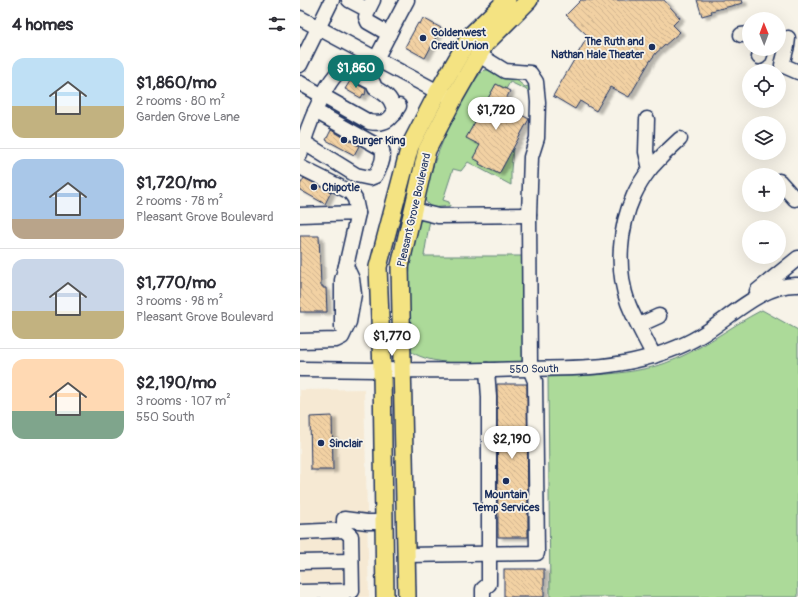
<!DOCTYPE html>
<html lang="en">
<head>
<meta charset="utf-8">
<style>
	body { margin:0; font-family:Pangolin,sans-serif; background:#f2f2f3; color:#2b2b33; height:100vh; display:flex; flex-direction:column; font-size:15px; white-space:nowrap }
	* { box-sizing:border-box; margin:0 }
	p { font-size:13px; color:#7c7c81 }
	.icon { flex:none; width:22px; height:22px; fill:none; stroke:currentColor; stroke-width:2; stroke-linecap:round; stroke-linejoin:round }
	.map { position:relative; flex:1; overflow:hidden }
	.details { display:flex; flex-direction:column; background:#fff; width:300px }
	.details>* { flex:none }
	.needle { width:26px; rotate:359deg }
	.controls { position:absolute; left:442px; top:12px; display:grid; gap:8px }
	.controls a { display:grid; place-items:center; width:44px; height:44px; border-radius:50%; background:#fff; box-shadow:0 4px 16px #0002; font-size:20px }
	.price { position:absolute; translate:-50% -34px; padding:0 9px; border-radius:14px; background:#fff; color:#222; font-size:13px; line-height:26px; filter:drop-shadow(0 1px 2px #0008) }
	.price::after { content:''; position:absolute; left:50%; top:24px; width:12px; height:9px; margin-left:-6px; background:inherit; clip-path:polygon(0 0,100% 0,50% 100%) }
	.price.selected { background:#0f766e; color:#fff }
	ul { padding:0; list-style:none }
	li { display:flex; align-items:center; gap:12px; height:100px; padding:0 12px }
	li+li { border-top:1px solid #e1e1e2 }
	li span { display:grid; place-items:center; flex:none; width:112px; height:80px; border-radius:12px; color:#555 }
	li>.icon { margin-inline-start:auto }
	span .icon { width:48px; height:48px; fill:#fffc; stroke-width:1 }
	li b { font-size:17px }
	h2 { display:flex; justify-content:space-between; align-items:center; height:48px; padding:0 12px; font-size:17px }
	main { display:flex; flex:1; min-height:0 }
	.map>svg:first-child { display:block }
</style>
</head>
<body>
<main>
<section class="details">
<h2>4 homes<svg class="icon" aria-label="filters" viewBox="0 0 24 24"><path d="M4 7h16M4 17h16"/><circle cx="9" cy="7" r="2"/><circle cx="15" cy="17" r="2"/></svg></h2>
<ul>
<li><span style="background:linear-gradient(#bfe0f5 60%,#c2b280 0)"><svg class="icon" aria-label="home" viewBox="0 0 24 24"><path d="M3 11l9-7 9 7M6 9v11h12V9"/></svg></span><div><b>$1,860/mo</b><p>2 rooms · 80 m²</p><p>Garden Grove Lane</p></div></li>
<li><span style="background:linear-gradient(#a9c7e8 75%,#b9a48a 0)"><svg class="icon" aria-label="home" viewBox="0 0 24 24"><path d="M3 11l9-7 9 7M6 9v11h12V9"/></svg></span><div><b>$1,720/mo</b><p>2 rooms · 78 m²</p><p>Pleasant Grove Boulevard</p></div></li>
<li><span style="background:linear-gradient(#c9d6e8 65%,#c2b280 0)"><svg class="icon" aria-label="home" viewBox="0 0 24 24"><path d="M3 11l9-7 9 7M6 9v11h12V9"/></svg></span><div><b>$1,770/mo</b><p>3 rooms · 98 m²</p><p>Pleasant Grove Boulevard</p></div></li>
<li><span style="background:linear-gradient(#ffd9b3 65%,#7fa58c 0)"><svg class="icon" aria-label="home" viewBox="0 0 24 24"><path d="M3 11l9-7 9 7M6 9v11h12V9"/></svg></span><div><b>$2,190/mo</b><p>3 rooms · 107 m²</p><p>550 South</p></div></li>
</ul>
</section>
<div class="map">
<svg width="498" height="597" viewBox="0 0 498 597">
	<defs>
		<pattern id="building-back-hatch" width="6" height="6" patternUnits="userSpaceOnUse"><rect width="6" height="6" fill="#f2d1a3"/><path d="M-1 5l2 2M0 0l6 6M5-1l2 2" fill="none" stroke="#cfb48f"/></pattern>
		<filter id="shadow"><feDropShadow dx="4.5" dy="2.5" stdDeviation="1" flood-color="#0004"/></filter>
	</defs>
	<rect width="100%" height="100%" fill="#f7f3e8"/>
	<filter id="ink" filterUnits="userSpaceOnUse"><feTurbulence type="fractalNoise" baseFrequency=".025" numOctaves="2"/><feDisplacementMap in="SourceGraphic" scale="8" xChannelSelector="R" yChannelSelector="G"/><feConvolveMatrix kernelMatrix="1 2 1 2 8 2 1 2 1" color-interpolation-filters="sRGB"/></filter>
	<g filter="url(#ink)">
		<path fill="#f6e9d3" d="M64,389l5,208h-69v-207z"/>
		<g fill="#acda99" stroke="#64847c">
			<path d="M184,70h4l10,5 16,3 11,9 6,-2v5l-2,1 -19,-9 -4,7 -10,-5 -29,53 13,8v17l19,12 14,-26 -2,22v15l-43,-23 -7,9 -8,-2 -10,31 6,2 1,4 -18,2c-3,-3 -6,-5 -7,-9 -2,-9 4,-19 6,-27 10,-28 22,-57 38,-83 5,-7 9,-14 15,-19z"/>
			<path d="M124,219h6l-6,37h100l-1,106c-29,1 -91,7 -114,-12l-2,-54 3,-27 5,-40 3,-7z"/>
			<path d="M462,310l36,20v267h-248l-2,-220c38,-2 77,-1 115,-13 36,-12 66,-37 99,-54z"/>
		</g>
		<g fill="url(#building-back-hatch)" stroke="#1b2f5e" filter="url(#shadow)">
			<path d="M281,0h83l16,18 -7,7 7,7 -24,21 -6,8 -21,36 -19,-10 -14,24 -16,-10 -5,8 -22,-13 35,-60 -22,-21z"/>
			<path d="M397,0h45l1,3 -32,8 1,2 -10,3z"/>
			<path d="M123,18l18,10 -16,30 -20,-11 13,-24 2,1z"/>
			<path d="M50,81l16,8 -1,6 -2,-1 -2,4 -16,-9z"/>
			<path d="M196,84l14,7 -7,14 26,14 -30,55 -20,-10 1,-2 -7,-4 7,-13 -14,-7z"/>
			<path d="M31,130l28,16 -5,9 -28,-15z"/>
			<path d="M4,178l27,14 -6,12 -25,-14v-5z"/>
			<path d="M0,236h19l2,50h2v2h3l1,24h-27z"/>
			<path d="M197,384h30l1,153h-30z"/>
			<path d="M32,416l1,54h-22l-1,-53z"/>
			<rect x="204" y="569" width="40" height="28"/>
		</g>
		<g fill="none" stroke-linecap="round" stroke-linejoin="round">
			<defs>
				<g id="minor">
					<path d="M49,0l19,10"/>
					<path d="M73,0l-5,10 -2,7 2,5 21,12 18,-34"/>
					<path d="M0,18l138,74 8,3"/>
					<path d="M441,35l8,-1"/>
					<path d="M488,38l-1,8 -5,19 16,7"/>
					<path d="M459,57l3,-8"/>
					<path d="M76,59l13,-25"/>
					<path d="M0,65l32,-65"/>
					<path d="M0,83l69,39c17,3 21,-2 30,-16"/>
					<path d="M347,119l-1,33 4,17c-6,8 -12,17 -16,26 -15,33 -18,74 -6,108 7,18 17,35 26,53"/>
					<path d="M3,142l53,33 14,3 5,-2c5,-8 11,-20 6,-28l-66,-37"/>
					<path d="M0,155c5,-21 25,-77 44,-87l29,15 2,5c13,8 16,9 20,25"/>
					<path d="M0,167l50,25 5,7 3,14"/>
					<path d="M350,169l13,-14 17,-16"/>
					<path d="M479,181l16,18"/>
					<path d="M113,210l25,6 91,-1"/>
					<path d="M0,215l58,-2 -12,53 6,13 2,15 -5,28 -7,15 -6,3 -36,1"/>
					<path d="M457,291l41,-33"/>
					<path d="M339,325l20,-9"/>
					<path d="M42,327v-47l4,-14"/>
					<path d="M0,369c62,1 123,2 185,1 15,0 30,-1 45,-1 36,-1 67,0 103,-8 23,-5 47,-13 67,-25 29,-17 63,-53 98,-51"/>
					<path d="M44,530v-11l23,3h17"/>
					<path d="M0,532l44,-2 7,6 1,55 -52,1"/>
					<path d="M106,555l131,-2 -2,-172 -5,-12 -1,-154 2,-58 6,-19 1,-36 -2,-20 -6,-9 -25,-2 -26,-16"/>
					<path d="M0,562l51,-1"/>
					<path d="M183,597v-8l6,-5v-187l-2,-27"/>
				</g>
				<g id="major">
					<path d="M85,597l-3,-227 -4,-103 32,-121 28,-54 33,-57 36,-35"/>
					<path d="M107,597l-7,-331 27,-116 27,-52 31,-54 44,-44"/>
				</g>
			</defs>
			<use href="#minor" stroke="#1b2f5e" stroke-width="17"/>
			<use href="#major" stroke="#1b2f5e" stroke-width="20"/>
			<use href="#minor" stroke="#f7f3e8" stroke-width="14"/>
			<use href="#major" stroke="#f4e382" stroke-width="17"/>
		</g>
	</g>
	<g fill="#1b2f5e" stroke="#f7f3e8" stroke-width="1.5">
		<circle cx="123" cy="38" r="4"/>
		<circle cx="352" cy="47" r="4"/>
		<circle cx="44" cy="140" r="4"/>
		<circle cx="14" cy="187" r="4"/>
		<circle cx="21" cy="443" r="4"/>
		<circle cx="206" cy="481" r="4"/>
	</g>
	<g text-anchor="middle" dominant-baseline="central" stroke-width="3.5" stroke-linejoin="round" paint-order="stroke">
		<g font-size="11" font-weight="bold" fill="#1b2f5e" stroke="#f7f3e8" text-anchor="start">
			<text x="131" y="32">Goldenwest<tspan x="131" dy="13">Credit Union</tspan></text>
			<text x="344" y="41" text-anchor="end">The Ruth and<tspan x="344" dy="13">Nathan Hale Theater</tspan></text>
			<text x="52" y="140">Burger King</text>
			<text x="22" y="187">Chipotle</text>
			<text x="29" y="443">Sinclair</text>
			<text x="206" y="494" text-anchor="middle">Mountain<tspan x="206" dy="13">Temp Services</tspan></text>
		</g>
		<g font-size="11" fill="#1b2f5e" stroke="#f7f3e8">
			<text transform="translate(114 210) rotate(-77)">Pleasant Grove Boulevard</text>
			<text transform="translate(234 369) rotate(-1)">550 South</text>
		</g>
	</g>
</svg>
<div class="controls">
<a><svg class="needle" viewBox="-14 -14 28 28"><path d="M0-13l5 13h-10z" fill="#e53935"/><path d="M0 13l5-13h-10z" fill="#7c7c81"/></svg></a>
<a><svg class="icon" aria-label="locate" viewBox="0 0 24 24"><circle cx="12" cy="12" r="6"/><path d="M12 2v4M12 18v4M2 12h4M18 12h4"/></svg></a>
<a><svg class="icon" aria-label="layers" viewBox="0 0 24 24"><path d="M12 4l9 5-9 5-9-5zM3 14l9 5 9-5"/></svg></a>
<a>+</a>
<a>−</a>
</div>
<b class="price selected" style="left:56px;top:89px">$1,860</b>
<b class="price" style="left:196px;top:131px">$1,720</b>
<b class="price" style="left:92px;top:357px">$1,770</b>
<b class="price" style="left:212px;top:460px">$2,190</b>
</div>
</main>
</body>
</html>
